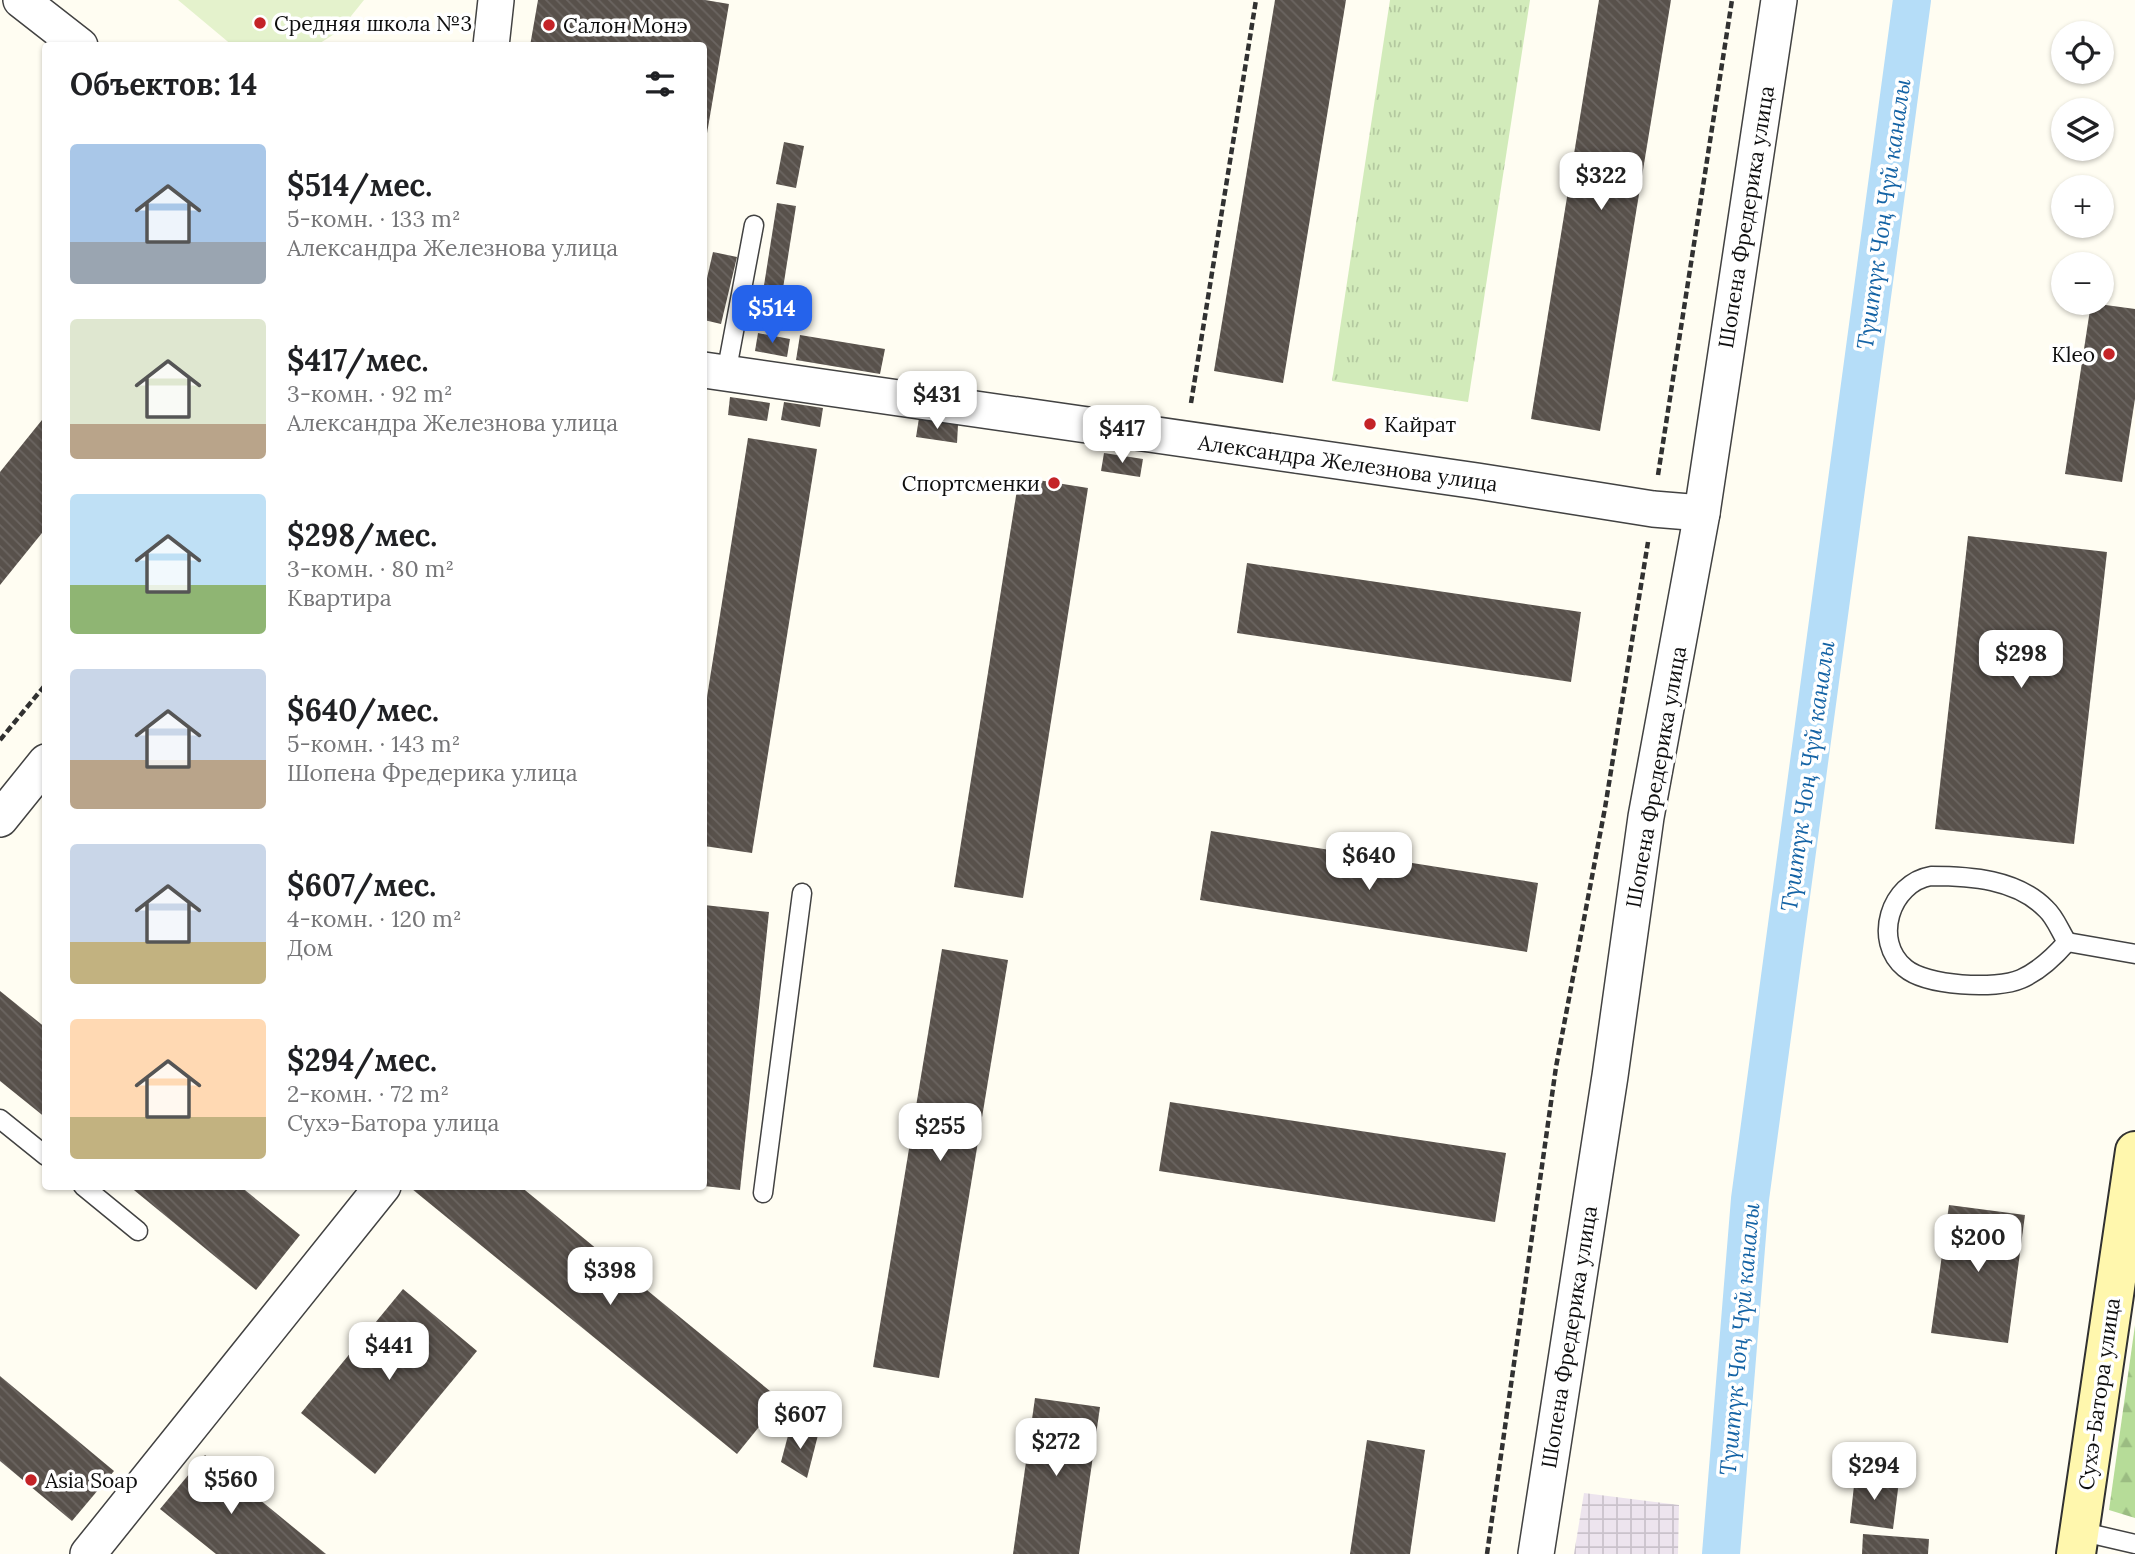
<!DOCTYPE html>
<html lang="ru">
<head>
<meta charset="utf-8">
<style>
	body { margin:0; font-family:Lora,serif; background:#f2f2f2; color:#202124; height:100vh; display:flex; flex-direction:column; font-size:26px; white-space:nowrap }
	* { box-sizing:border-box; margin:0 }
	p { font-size:23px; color:#757577 }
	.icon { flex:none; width:38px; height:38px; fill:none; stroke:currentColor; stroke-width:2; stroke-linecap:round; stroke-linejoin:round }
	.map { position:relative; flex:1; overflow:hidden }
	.sheet { position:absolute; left:42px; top:42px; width:665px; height:1148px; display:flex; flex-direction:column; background:#fff; border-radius:7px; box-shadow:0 2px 5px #0004 }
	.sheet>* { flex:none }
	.controls { position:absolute; left:2051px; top:21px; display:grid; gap:14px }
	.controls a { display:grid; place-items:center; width:63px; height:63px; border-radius:50%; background:#fff; box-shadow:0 2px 5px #0004; font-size:35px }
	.price { position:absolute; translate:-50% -60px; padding:0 16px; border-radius:14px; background:#fff; color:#222; font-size:23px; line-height:46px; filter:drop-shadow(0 2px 4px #0008) }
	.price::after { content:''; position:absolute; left:50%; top:42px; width:21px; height:16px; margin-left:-10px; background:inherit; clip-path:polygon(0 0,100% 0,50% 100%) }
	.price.selected { background:#2563eb; color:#fff }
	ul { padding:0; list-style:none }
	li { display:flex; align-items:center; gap:21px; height:175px; padding:0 28px }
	li span { display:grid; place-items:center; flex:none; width:196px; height:140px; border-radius:7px; color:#555 }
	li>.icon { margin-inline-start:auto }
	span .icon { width:84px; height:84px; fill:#fffc; stroke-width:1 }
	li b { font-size:30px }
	h2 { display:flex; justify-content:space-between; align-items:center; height:84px; padding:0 28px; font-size:30px }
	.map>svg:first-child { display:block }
</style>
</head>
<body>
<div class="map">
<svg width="2135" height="1554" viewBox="0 0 2135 1554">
	<defs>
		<pattern id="industrial-grid" width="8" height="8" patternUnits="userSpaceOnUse" patternTransform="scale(1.75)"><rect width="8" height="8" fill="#ede4ee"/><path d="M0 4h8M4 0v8" fill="none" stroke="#cac2cb"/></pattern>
		<pattern id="forest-firs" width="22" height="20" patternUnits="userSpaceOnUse" patternTransform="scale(1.75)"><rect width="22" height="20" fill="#b6dc98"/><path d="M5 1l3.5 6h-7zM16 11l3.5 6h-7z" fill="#9bbc82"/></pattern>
		<pattern id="park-tufts" width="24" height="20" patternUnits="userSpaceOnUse" patternTransform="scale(1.75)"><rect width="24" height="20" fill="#d2ebba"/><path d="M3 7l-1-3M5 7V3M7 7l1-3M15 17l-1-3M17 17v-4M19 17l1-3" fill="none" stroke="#b3c89f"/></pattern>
		<pattern id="building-back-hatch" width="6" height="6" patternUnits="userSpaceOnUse" patternTransform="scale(1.75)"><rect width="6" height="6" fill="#58514b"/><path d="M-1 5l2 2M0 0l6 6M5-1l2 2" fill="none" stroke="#6b6561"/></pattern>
	</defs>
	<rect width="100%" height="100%" fill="#fffdf2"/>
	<path fill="url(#industrial-grid)" d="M1584,1493l95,12 -1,49h-104z"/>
	<path fill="url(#forest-firs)" d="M2135,1325v193l-26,-8z"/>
	<path fill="url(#park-tufts)" d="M1390,0h140l-62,402 -136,-21z"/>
	<path fill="#e4f2cc" d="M178,0h186l-25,31 -22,14 -84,1z"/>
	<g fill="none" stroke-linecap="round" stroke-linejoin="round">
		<path stroke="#b5ddf8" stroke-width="38" d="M1721,1554l29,-355 162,-1199"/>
	</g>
	<g fill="url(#building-back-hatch)">
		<path d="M538,0h167l24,4 -24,141 -1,-99h-174z"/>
		<path d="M1275,0h71l-63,383 -69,-12z"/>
		<path d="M1599,0h72l-71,431 -69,-12z"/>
		<path d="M784,142l20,4 -8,42 -20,-4z"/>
		<path d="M777,203l19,3 -18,114 -19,-3z"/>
		<path d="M713,252l24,5 -16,67 -17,-4v-29z"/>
		<path d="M2091,303l44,6v90l-13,83 -57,-8z"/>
		<path d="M758,333l32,6 -3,18 -32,-6z"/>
		<path d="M800,335l85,14 -5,25 -84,-14z"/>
		<path d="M730,397l40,6 -3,18 -39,-6z"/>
		<path d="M784,402l39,6 -3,19 -39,-7z"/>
		<path d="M46,415v113l-46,57v-113z"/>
		<path d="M919,418l39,7 -1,18 -41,-6z"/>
		<path d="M748,438l69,11 -65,404 -48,-7v-130z"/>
		<path d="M1104,453l39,6 -3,18 -39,-6z"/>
		<path d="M1019,477l69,11 -65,410 -69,-11z"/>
		<path d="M1968,536l139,16 -33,292 -139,-15z"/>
		<path d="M1247,563l334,49 -10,70 -334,-49z"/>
		<path d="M1211,831l327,52 -11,69 -327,-52z"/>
		<path d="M704,905l65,7 -29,278 -36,-4z"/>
		<path d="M942,949l66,11 -69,418 -66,-11z"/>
		<path d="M0,991l46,37v90l-46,-37z"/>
		<path d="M1170,1102l336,51 -11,69 -336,-51z"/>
		<path d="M129,1186h111l60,49 -44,55z"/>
		<path d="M414,1186h106l261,214 -44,54 -325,-265z"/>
		<path d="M1949,1205l76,10 -17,128 -77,-10z"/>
		<path d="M403,1289l74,62 -102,123 -74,-61z"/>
		<path d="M0,1376l114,95 -42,50 -72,-60z"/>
		<path d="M1035,1398l65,9 -21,147h-66z"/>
		<path d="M790,1428l28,7 -11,43 -26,-16z"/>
		<path d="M1367,1440l58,10 -15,104h-60z"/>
		<path d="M205,1455l121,99h-110l-56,-45z"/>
		<path d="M1855,1476l44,5 -6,48 -43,-6z"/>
		<path d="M1863,1534l66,5 -1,15h-66z"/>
	</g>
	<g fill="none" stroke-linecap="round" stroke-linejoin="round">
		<defs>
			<g id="service">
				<path d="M726,374l28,-149"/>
				<path d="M1931,876c39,0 86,3 115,33 9,8 14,22 21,33 -13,15 -28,29 -46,37 -25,11 -95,7 -116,-11 -33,-27 -15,-85 26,-92z"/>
				<path d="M2067,942l68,12"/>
				<path d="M0,1119l46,37"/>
				<path d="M83,1186l55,45"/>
				<path d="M763,1193l39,-300"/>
				<path d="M2079,1531l56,13"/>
			</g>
			<g id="minor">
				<path d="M21,0l59,46"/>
				<path d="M491,46l5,-46"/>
				<path d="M704,370l773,111 176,28 49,4"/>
				<path d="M0,819l46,-57"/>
				<path d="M88,1554l295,-368"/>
				<path d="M1536,1554l74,-478 36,-259 56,-304 77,-513"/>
			</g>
			<path id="secondary" d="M2076,1554l59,-403"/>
		</defs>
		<use href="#service" stroke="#424242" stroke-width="21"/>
		<use href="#minor" stroke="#424242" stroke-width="38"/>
		<use href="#secondary" stroke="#313131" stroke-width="42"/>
		<g stroke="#313131" stroke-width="4.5" stroke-dasharray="7 3.5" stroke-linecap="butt">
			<path d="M1191,403l65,-403"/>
			<path d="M1658,475l74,-475"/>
			<path d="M0,740l46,-56"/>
			<path d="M1487,1554l69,-487 49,-259 43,-266"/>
		</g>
		<use href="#service" stroke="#fff" stroke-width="18"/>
		<use href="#minor" stroke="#fff" stroke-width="35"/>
		<use href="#secondary" stroke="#fff7ad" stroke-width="38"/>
	</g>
	<g fill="#c42327" stroke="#fff" stroke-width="2.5">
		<circle cx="260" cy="23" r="7"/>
		<circle cx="549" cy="25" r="7"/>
		<circle cx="2109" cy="354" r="7"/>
		<circle cx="1370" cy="424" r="7"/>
		<circle cx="1054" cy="483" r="7"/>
		<circle cx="31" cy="1480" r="7"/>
	</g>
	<g text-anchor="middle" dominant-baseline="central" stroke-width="7" stroke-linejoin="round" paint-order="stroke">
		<g font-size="21" fill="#0f0f0f" stroke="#fff" text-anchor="start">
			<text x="274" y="23">Средняя школа №3</text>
			<text x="563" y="25">Салон Монэ</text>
			<text x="2095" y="354" text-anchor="end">Kleo</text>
			<text x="1384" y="424">Кайрат</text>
			<text x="1040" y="483" text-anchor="end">Спортсменки</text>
			<text x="45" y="1480">Asia Soap</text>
		</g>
		<g font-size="21" fill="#0f0f0f" stroke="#fff">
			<text transform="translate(1746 217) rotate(-81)">Шопена Фредерика улица</text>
			<text transform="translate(1348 463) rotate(8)">Александра Железнова улица</text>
			<text transform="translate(1656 777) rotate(-80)">Шопена Фредерика улица</text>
			<text transform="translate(1569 1337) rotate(-81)">Шопена Фредерика улица</text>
			<text transform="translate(2099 1394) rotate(-82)">Сухэ-Батора улица</text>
		</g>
		<g font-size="23" font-style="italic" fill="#1463a5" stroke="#fff">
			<text transform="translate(1883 214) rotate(-82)">Түштүк Чоң Чүй каналы</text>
			<text transform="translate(1807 776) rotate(-82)">Түштүк Чоң Чүй каналы</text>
			<text transform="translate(1739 1339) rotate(-85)">Түштүк Чоң Чүй каналы</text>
		</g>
	</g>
</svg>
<div class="controls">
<a><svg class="icon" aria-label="locate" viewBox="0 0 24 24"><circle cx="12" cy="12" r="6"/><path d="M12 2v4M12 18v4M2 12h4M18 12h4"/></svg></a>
<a><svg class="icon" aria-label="layers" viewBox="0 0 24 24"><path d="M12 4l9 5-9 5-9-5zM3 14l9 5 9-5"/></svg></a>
<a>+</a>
<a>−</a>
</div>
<b class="price" style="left:1601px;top:212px">$322</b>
<b class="price selected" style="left:772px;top:345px">$514</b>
<b class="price" style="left:937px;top:431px">$431</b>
<b class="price" style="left:1122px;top:465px">$417</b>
<b class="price" style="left:2021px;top:690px">$298</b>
<b class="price" style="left:1369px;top:892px">$640</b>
<b class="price" style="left:940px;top:1163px">$255</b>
<b class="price" style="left:1978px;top:1274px">$200</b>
<b class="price" style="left:610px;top:1307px">$398</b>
<b class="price" style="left:389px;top:1382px">$441</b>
<b class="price" style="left:800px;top:1451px">$607</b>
<b class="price" style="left:1056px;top:1478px">$272</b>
<b class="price" style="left:1874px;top:1502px">$294</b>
<b class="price" style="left:231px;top:1516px">$560</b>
<section class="sheet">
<h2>Объектов: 14<svg class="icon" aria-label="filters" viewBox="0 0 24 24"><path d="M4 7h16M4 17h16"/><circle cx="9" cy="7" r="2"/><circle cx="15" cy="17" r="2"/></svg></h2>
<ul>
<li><span style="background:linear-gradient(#a9c7e8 70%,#9aa5b1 0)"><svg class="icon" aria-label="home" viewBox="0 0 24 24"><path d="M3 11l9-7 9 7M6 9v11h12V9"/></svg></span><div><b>$514/мес.</b><p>5-комн. · 133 m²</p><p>Александра Железнова улица</p></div></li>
<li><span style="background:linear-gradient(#dfe7d0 75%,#b9a48a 0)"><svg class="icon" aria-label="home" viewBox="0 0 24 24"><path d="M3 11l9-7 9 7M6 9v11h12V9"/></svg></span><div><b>$417/мес.</b><p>3-комн. · 92 m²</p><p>Александра Железнова улица</p></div></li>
<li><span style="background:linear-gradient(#bfe0f5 65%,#8fb573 0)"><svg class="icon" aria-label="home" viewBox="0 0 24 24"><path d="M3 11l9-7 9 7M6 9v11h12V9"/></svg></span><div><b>$298/мес.</b><p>3-комн. · 80 m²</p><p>Квартира</p></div></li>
<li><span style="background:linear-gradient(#c9d6e8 65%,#b9a48a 0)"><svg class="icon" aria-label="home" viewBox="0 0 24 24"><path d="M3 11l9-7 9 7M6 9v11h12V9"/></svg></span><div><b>$640/мес.</b><p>5-комн. · 143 m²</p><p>Шопена Фредерика улица</p></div></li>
<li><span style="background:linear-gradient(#c9d6e8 70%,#c2b280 0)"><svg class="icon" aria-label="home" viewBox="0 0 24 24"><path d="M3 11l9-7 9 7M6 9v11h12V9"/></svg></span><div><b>$607/мес.</b><p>4-комн. · 120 m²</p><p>Дом</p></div></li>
<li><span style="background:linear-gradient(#ffd9b3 70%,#c2b280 0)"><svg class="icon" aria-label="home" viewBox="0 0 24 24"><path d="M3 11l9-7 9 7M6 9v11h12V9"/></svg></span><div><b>$294/мес.</b><p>2-комн. · 72 m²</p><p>Сухэ-Батора улица</p></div></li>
</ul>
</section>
</div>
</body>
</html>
